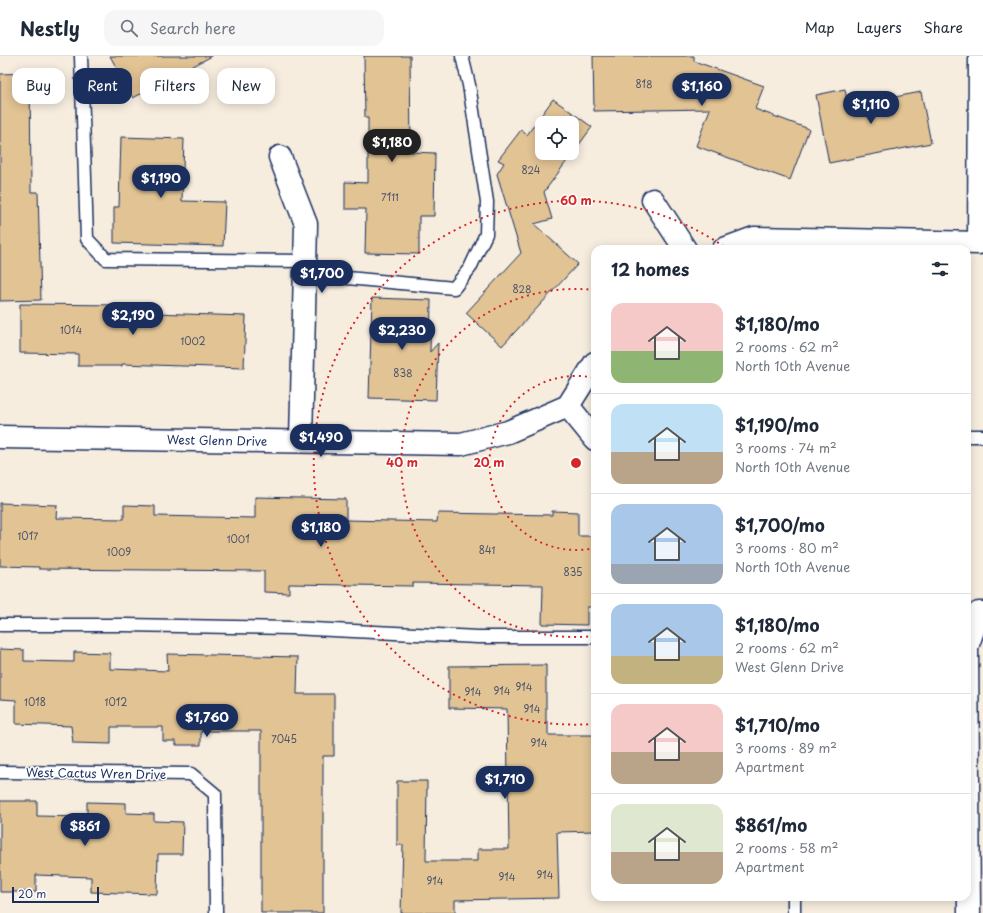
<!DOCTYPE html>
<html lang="en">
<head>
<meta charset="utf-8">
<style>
	body { margin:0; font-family:"Playpen Sans",sans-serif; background:#f6f6f7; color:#1f2937; height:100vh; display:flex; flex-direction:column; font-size:15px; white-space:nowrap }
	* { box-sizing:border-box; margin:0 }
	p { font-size:13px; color:#747a83 }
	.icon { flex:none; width:22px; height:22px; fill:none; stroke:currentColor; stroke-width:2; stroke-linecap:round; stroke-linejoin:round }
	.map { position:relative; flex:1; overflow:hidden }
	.drawer { position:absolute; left:591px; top:189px; width:380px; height:656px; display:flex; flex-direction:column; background:#fff; border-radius:12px; box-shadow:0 2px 10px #0003 }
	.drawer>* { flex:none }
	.guide { position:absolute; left:12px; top:12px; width:380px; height:36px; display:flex; gap:8px }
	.fabs { position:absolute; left:535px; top:60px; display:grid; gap:8px }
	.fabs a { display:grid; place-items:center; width:44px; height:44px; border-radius:8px; background:#fff; box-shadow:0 2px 10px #0003; font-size:20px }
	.scale { position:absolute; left:12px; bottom:10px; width:87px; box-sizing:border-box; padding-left:4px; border:2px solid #1b2f5e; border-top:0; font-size:11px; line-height:14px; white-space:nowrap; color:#1b2f5e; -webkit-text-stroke:3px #fff; paint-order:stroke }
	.price { position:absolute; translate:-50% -34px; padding:0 9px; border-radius:14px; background:#1b2f5e; color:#fff; font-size:13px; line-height:26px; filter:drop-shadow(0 1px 2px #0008) }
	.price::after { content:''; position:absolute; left:50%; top:24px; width:12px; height:9px; margin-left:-6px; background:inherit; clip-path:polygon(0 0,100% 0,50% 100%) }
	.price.selected { background:#222; color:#fff }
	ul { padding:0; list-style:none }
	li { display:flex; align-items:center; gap:12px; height:100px; padding:0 20px }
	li+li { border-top:1px solid #e0e1e3 }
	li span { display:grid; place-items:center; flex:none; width:112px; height:80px; border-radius:12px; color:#555 }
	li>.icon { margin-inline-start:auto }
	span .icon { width:48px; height:48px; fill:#fffc; stroke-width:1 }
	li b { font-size:17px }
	h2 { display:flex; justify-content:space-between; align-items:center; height:48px; padding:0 20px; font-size:17px }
	.tag { padding:0 14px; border-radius:12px; background:#fff; box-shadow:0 2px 10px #0003; font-size:14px; line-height:36px }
	.tag.selected { background:#1b2f5e; color:#fff }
	header { display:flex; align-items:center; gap:24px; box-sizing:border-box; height:56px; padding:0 20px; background:#fff; border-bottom:1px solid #e0e1e3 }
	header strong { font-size:19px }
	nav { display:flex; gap:22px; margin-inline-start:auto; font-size:14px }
	.search { width:280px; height:36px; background:#f6f6f7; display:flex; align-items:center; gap:10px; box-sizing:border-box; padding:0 14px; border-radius:12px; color:#747a83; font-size:15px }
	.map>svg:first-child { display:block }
</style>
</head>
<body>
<header>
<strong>Nestly</strong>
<div class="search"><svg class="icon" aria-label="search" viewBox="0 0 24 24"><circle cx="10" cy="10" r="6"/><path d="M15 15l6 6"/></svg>Search here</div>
<nav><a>Map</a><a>Layers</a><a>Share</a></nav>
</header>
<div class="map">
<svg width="983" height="857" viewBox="0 0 983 857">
	<rect width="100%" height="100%" fill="#f6eddf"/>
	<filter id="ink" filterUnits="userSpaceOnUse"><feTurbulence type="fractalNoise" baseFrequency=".025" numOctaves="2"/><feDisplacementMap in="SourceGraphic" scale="8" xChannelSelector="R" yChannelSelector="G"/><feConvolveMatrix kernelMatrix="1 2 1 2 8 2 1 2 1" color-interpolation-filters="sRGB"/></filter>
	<g filter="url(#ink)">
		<g fill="#e1c394" stroke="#1b2f5e" fill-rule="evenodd">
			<path d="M110,0h102l-79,42z"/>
			<path d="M364,0h46l1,96 24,1 -1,63h-15v38l-54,-1 1,-44h-21v-27l23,1v-65h-3z"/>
			<path d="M593,0h101v5l70,25 -9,23 54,20 -19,51 -94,-34 14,-37 -116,2z"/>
			<path d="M30,17l1,119h7l3,108 -41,1v-227z"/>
			<path d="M845,33l3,17 73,-14 10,51 -102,20 -13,-68z"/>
			<path d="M553,43l39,28 -48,65 8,27 -18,5 44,40 -76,82 -36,-33 55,-60 -24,-79 7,-11 -6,-3 23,-30 6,5zM542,67h30v30h-30z"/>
			<path d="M121,81l63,2 -2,62 43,1 -2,44 -109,-3v-36h5z"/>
			<path d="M372,242l59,2 -1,52 8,-9 -2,57 -67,-2z"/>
			<path d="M20,248l103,1 -1,7 124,4 -2,52 -122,-4v2h-44v-12l-58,-1z"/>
			<path d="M255,441l91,2v21l91,2 1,-9 114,2v-4l26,1v24h17v71h-8v18l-45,-1 1,-39 -130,-2v3l-124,-2v9l-25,-1v-21l-225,-2v-2l-39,-1v-63l57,2 -1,13 68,1v-14l31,1v10l100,2z"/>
			<path d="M0,593l24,1v11l50,1v-10l36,1v16l58,2 -1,-17 131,3 -1,37h37v62h-11v157h-62v-182h-60v14h-25v-4h-13v-14h-52v17l-38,-1 -2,-17 -55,-2v-24l-16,-1z"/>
			<path d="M546,609v57h2v13h47v96l-38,1 2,66 -104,2v13h-54l2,-68h-6v-64h30l-1,80h52v-12h31l-2,-140 -58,-1v-42z"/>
			<path d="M0,745h37v15l50,1v-15l39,1v10l28,1v7l29,1 -1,32h-24l-1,40 -66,-2v-15l-55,-2v17h-36z"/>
		</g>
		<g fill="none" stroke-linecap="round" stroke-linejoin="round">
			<defs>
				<g id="service">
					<path d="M81,0l6,183 19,20 199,2"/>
					<path d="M305,218l149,14 16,-20 16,-34 1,-32 -18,-117 -7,-29"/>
					<path d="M967,380h16"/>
					<path d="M0,569h125l166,3 187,9h117"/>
					<path d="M0,716l191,2 24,20 1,119"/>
					<path d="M794,857v-16"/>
				</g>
				<g id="minor">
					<path d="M280,101l26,67 -5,217"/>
					<path d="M653,144l32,49"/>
					<path d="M724,193l30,-11 225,5 1,-187"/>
					<path d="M568,350l27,33"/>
					<path d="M0,381l461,7 47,-12 60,-26 27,-43"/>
					<path d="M969,857l-2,-266 12,-34h4"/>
				</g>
			</defs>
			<use href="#service" stroke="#1b2f5e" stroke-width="15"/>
			<use href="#minor" stroke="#1b2f5e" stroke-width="25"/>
			<use href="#service" stroke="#fff" stroke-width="12"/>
			<use href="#minor" stroke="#fff" stroke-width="22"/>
		</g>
	</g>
	<g fill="none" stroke="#d62828" stroke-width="2" stroke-dasharray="2 4">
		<path d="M595 492A87 87 0 1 1 595 322"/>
		<path d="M594 580A174 174 0 1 1 594 234"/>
		<path d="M594 668A262 262 0 1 1 726 192"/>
	</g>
	<g text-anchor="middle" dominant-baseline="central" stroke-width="3" stroke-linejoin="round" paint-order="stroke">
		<g font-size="10" fill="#4c546c">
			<text x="644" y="27">818</text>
			<text x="531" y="113">824</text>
			<text x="390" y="140">7111</text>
			<text x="522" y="232">828</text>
			<text x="71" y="273">1014</text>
			<text x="193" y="284">1002</text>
			<text x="403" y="316">838</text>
			<text x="28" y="479">1017</text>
			<text x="238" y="482">1001</text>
			<text x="487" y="493">841</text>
			<text x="119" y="495">1009</text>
			<text x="573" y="515">835</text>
			<text x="524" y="630">914</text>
			<text x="502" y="634">914</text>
			<text x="473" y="635">914</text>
			<text x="35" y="645">1018</text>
			<text x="116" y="645">1012</text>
			<text x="532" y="652">914</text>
			<text x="284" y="682">7045</text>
			<text x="539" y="686">914</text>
			<text x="545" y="818">914</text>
			<text x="507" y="820">914</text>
			<text x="435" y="824">914</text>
		</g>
		<g font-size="12" fill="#1b2f5e" stroke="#fff">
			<text transform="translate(217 384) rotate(1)">West Glenn Drive</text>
			<text transform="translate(96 717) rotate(1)">West Cactus Wren Drive</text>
		</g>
	</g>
	<circle cx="576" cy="407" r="6" fill="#d62828" stroke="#fff" stroke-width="2"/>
	<g font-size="12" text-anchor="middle" font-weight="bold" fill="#d62828" stroke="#fff" stroke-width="3" stroke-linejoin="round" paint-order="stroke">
		<text x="576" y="149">60 m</text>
		<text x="402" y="411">40 m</text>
		<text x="489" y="411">20 m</text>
	</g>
</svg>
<div class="fabs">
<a><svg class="icon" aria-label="locate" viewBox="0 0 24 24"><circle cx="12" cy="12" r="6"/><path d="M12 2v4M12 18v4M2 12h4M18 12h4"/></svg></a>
</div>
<div class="scale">20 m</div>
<b class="price" style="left:702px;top:51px">$1,160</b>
<b class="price" style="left:871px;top:69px">$1,110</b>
<b class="price selected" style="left:392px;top:107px">$1,180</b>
<b class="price" style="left:161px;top:143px">$1,190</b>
<b class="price" style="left:322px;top:238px">$1,700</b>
<b class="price" style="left:133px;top:280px">$2,190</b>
<b class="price" style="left:402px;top:295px">$2,230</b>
<b class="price" style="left:321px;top:402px">$1,490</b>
<b class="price" style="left:321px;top:492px">$1,180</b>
<b class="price" style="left:207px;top:682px">$1,760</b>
<b class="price" style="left:505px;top:744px">$1,710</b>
<b class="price" style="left:85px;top:791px">$861</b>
<div class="guide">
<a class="tag">Buy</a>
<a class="tag selected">Rent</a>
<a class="tag">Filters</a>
<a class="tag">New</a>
</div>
<section class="drawer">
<h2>12 homes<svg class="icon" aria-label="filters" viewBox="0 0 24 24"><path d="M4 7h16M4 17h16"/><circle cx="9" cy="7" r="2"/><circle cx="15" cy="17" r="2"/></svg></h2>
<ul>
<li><span style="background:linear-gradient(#f6c9c9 60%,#8fb573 0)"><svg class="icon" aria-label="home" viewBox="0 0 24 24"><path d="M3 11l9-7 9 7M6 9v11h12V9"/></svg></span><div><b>$1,180/mo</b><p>2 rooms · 62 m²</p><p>North 10th Avenue</p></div></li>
<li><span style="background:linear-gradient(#bfe0f5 60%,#b9a48a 0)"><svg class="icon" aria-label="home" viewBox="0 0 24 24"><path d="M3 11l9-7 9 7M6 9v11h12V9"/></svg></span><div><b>$1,190/mo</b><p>3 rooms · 74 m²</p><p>North 10th Avenue</p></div></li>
<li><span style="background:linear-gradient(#a9c7e8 75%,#9aa5b1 0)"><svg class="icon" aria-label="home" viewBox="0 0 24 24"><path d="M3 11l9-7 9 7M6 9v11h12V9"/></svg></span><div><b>$1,700/mo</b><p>3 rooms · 80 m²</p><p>North 10th Avenue</p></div></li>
<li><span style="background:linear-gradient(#a9c7e8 65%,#c2b280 0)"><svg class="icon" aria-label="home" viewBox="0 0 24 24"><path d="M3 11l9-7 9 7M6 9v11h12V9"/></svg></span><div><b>$1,180/mo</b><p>2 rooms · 62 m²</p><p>West Glenn Drive</p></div></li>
<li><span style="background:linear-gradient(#f6c9c9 60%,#b9a48a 0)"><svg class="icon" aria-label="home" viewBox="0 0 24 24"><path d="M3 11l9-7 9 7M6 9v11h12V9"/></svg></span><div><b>$1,710/mo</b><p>3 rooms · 89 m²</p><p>Apartment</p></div></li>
<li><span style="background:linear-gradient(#dfe7d0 60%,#b9a48a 0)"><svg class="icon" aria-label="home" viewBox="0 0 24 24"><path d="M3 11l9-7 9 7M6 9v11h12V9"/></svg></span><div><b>$861/mo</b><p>2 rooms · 58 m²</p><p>Apartment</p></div></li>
</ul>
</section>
</div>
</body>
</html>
